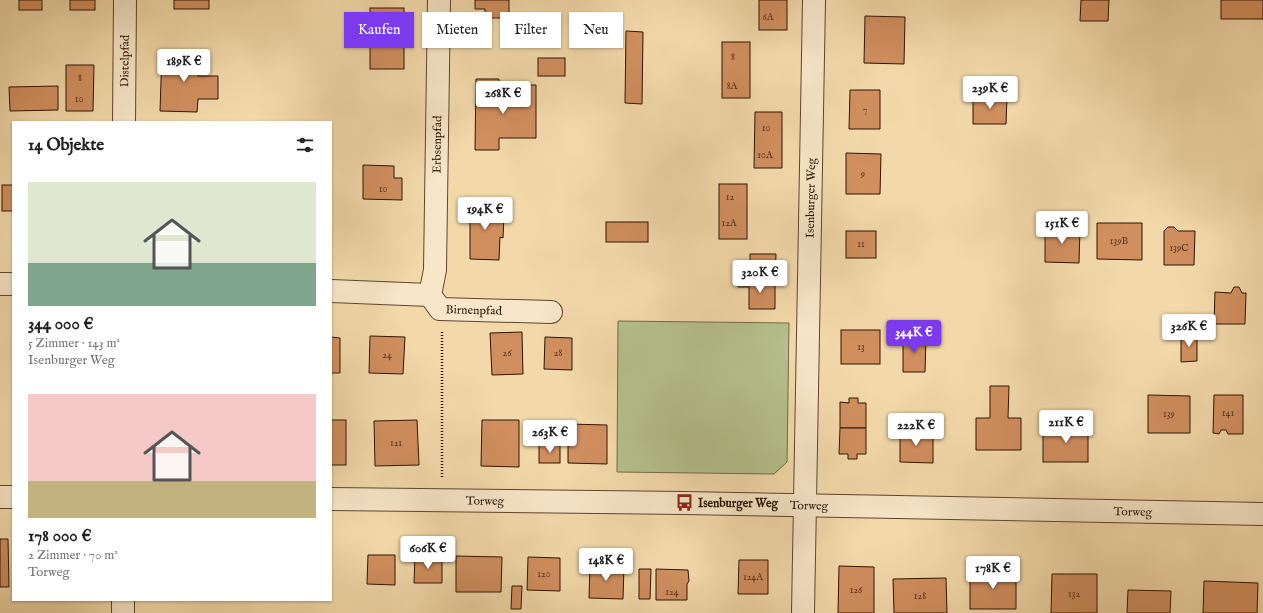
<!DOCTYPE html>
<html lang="de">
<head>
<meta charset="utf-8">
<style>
	body { margin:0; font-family:"IM FELL English",serif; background:#f2f2f2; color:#202124; height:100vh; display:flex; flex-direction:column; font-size:15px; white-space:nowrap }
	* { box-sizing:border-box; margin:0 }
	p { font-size:13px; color:#757577 }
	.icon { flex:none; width:22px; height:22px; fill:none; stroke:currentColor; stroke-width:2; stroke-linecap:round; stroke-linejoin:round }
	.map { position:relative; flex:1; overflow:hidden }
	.panel { position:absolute; left:12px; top:121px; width:320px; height:480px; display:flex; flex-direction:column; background:#fff; border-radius:0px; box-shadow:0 1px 3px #0004 }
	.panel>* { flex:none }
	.top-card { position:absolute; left:344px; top:12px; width:380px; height:36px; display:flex; gap:8px }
	.price { position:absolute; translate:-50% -34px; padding:0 9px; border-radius:4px; background:#fff; color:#222; font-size:13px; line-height:26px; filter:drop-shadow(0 1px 2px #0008) }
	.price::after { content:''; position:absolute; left:50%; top:24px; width:12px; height:9px; margin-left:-6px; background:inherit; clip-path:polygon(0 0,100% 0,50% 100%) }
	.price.current { background:#7c3aed; color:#fff }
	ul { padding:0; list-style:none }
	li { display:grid; align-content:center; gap:8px; height:212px; padding:0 16px }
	li span { display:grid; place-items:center; height:124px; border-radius:0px; color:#555 }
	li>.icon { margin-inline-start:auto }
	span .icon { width:72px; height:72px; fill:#fffc; stroke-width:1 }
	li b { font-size:17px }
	h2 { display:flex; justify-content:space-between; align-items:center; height:48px; padding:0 16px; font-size:17px }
	.tag { padding:0 14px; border-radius:0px; background:#fff; box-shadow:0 1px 3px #0004; font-size:14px; line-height:36px }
	.tag.current { background:#7c3aed; color:#fff }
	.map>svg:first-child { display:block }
</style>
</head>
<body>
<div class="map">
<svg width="1263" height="613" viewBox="0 0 1263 613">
	<rect width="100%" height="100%" fill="#f3d9aa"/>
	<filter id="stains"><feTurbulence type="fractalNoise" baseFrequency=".005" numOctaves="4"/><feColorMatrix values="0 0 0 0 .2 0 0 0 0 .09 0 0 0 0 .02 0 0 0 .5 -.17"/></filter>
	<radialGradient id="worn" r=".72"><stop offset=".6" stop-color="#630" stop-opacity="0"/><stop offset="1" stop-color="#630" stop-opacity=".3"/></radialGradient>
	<path fill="#b5c08c" stroke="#706a4a" d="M618,321l171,2 -2,139 -13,12 -157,-2z"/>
	<g fill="#d18f5f" stroke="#2c1407">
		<rect x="19" y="0" width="23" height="10"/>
		<rect x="70" y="0" width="25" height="10"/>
		<rect x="174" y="0" width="35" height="9"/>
		<path d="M475,0h34v18h-24v-9h-10z"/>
		<rect x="759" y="0" width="28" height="30"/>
		<path d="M1081,0h28l-1,21h-28z"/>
		<rect x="1221" y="0" width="42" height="19"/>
		<rect x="370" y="8" width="34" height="61"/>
		<path d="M865,16l40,1 -1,47 -40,-1z"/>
		<path d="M626,31l17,1 -1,72 -17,-1z"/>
		<rect x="722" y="42" width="28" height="56"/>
		<path d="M162,51l37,1 -1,24h20v23h-20l-1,13 -37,-1z"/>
		<rect x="538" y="58" width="27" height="18"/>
		<path d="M66,65h28l-1,46h-27z"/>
		<path d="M476,79h23v19h23v-13h14v53h-37v12h-24z"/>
		<path d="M58,86v24l-48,1 -1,-24z"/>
		<path d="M850,90h30v39h-31z"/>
		<path d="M973,95l34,2 -1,27h-33z"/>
		<path d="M755,112h27v56h-28z"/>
		<path d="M846,153l35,1 -1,40h-34z"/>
		<path d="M363,165l31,1v12h8v22l-39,-1z"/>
		<rect x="719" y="184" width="28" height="55"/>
		<rect x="2" y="185" width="11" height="26"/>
		<path d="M473,199l21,1v15h10l-1,23 -3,-1 -1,23 -29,-1v-44h2z"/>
		<rect x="606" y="222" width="42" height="20"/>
		<path d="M1097,223h45v37l-45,-1z"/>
		<path d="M1045,227l35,1 -1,35 -34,-1z"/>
		<path d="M1168,227h6l4,4h17l-1,34h-30v-34z"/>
		<rect x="846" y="231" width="30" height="27"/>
		<path d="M750,254h26l-1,28 -36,-1v-6h11z"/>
		<path d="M739,281l36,1v27h-26v-22h-11z"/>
		<path d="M1234,287h5l3,6h4l-1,31h-31l1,-32 16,1z"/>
		<rect x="841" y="330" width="39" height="34"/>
		<path d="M522,332l1,42 -31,1 -2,-42z"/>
		<path d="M1181,335h16v26l-16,1z"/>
		<path d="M370,336l35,1 -2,37 -34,-1z"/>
		<path d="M903,336h23l-1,36h-22z"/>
		<path d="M331,337l9,1v35h-9z"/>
		<path d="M545,337l27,1v32l-28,-1z"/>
		<path d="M990,386h19l-1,32h13v32h-45v-32h14z"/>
		<path d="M1148,395l42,1v37h-42z"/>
		<path d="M1214,395h29v39h-15l-2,-4h-5l-2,4 -6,-1z"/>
		<path d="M849,398h9v5h8v25h-26v-26l9,1z"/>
		<rect x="331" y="420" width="15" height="45"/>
		<path d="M417,420l2,45 -44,1 -1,-45z"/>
		<path d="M482,420h37v47l-38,-1z"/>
		<path d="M568,424l39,1v39l-39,-1z"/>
		<rect x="1043" y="427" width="45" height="35"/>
		<path d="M840,428h26v26h-9v5h-9v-5h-9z"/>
		<path d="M903,430l30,2v31l-33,-1v-31l3,1z"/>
		<rect x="539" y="445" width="21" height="18"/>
		<path d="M0,539h8l1,48h-9z"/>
		<path d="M368,555h27v30l-28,-1z"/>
		<path d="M415,556h27v27h-28z"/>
		<path d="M456,556l46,1 -1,35h-45z"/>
		<path d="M528,557l32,1v33l-33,-1z"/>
		<path d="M739,560h29v34h-30z"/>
		<path d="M590,565l34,1 -1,33 -34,-1z"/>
		<path d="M839,566l35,1v46h-36z"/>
		<path d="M639,569h12l-1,30h-11z"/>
		<path d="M656,569l32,1 1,11 -2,3v16h-31z"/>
		<path d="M970,570l46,1v38h-46z"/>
		<path d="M1052,574h45v39h-46z"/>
		<path d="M946,578l1,35h-53l-1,-34z"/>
		<path d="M1204,581l54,2 -1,30h-54z"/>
		<path d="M512,586h10l-1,23h-10z"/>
		<path d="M1128,590l43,1 -1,22h-43z"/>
	</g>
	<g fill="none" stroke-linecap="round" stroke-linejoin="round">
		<defs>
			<g id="minor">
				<path id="s1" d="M124,122l1,-122"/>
				<path d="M0,284h13"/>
				<path d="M331,291l99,4"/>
				<path id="s2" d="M430,295l5,-25 4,-270"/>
				<path id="s3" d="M430,295l10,14 111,3"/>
				<path d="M0,497h13"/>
				<path id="s4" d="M331,499l354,4 578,11"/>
				<path d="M123,600v13"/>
				<path id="s5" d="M803,613l11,-613"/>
			</g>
		</defs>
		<use href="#minor" stroke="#5e4530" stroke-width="24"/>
		<path stroke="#2c1407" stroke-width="2.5" stroke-dasharray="1 2" stroke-linecap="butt" d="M442,332v145"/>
		<use href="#minor" stroke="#f7e6c8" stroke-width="22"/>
	</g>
	<defs>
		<symbol id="bus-bare" viewBox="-9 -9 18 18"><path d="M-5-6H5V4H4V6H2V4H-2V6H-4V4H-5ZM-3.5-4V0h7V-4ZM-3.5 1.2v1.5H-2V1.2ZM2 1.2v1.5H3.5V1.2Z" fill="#8f2418" stroke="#f7e6c8" stroke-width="2.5" paint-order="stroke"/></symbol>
	</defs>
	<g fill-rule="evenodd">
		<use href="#bus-bare" x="672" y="490" width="25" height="25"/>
	</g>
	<g text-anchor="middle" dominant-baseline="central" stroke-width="3" stroke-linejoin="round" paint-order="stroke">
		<g font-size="10" fill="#55331d">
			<text x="768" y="17">6A</text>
			<text x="733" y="57">8</text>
			<text x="80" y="78">8</text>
			<text x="732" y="86">8A</text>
			<text x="79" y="99">10</text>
			<text x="865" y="110">7</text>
			<text x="766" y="128">10</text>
			<text x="765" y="155">10A</text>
			<text x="863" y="174">9</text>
			<text x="383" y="189">10</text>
			<text x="730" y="197">12</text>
			<text x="729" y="223">12A</text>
			<text x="1119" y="241">139B</text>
			<text x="861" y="244">11</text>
			<text x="1179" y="248">139C</text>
			<text x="861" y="347">13</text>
			<text x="507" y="353">26</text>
			<text x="558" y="353">28</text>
			<text x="387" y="355">24</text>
			<text x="1228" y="413">141</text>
			<text x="1169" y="414">139</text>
			<text x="396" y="443">121</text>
			<text x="544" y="574">120</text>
			<text x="753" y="577">124A</text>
			<text x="856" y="590">126</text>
			<text x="672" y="592">124</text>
			<text x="1074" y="594">132</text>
			<text x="920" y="596">128</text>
		</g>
		<g font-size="12" fill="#2c1407" stroke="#f7e6c8">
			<text stroke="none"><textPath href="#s1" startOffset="61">Distelpfad</textPath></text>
			<text stroke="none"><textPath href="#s2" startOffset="151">Erbsenpfad</textPath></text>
			<text stroke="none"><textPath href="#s5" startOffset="415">Isenburger Weg</textPath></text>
			<text stroke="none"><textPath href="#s3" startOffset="51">Birnenpfad</textPath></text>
			<text stroke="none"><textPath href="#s4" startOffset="154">Torweg</textPath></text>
			<text stroke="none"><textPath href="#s4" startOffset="478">Torweg</textPath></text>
			<text stroke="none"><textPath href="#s4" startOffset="802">Torweg</textPath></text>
		</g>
		<g font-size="12" font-weight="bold" fill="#2c1407" stroke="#f7e6c8" text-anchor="start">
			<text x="698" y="503">Isenburger Weg</text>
		</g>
	</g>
	<rect width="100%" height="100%" filter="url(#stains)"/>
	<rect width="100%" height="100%" fill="url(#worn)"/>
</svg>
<b class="price" style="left:184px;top:83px">189K €</b>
<b class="price" style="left:990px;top:110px">239K €</b>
<b class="price" style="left:503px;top:115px">268K €</b>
<b class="price" style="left:485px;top:231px">194K €</b>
<b class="price" style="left:1062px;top:245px">151K €</b>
<b class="price" style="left:760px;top:294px">320K €</b>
<b class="price" style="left:1189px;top:348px">326K €</b>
<b class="price current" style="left:914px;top:354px">344K €</b>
<b class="price" style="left:1066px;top:444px">211K €</b>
<b class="price" style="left:916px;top:447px">222K €</b>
<b class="price" style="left:550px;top:454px">263K €</b>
<b class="price" style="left:428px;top:570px">606K €</b>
<b class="price" style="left:606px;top:582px">148K €</b>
<b class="price" style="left:993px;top:590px">178K €</b>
<div class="top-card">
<a class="tag current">Kaufen</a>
<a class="tag">Mieten</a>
<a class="tag">Filter</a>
<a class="tag">Neu</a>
</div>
<section class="panel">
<h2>14 Objekte<svg class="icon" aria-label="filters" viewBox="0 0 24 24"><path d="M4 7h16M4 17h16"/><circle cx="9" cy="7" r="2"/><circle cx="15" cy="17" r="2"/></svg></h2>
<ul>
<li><span style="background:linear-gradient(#dfe7d0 65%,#7fa58c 0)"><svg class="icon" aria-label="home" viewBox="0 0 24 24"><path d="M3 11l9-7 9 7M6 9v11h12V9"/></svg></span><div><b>344 000 €</b><p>5 Zimmer · 143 m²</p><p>Isenburger Weg</p></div></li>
<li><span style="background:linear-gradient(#f6c9c9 70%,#c2b280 0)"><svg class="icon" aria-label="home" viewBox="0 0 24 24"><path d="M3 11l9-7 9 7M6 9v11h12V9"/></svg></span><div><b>178 000 €</b><p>2 Zimmer · 70 m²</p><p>Torweg</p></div></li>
</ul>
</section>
</div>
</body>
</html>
